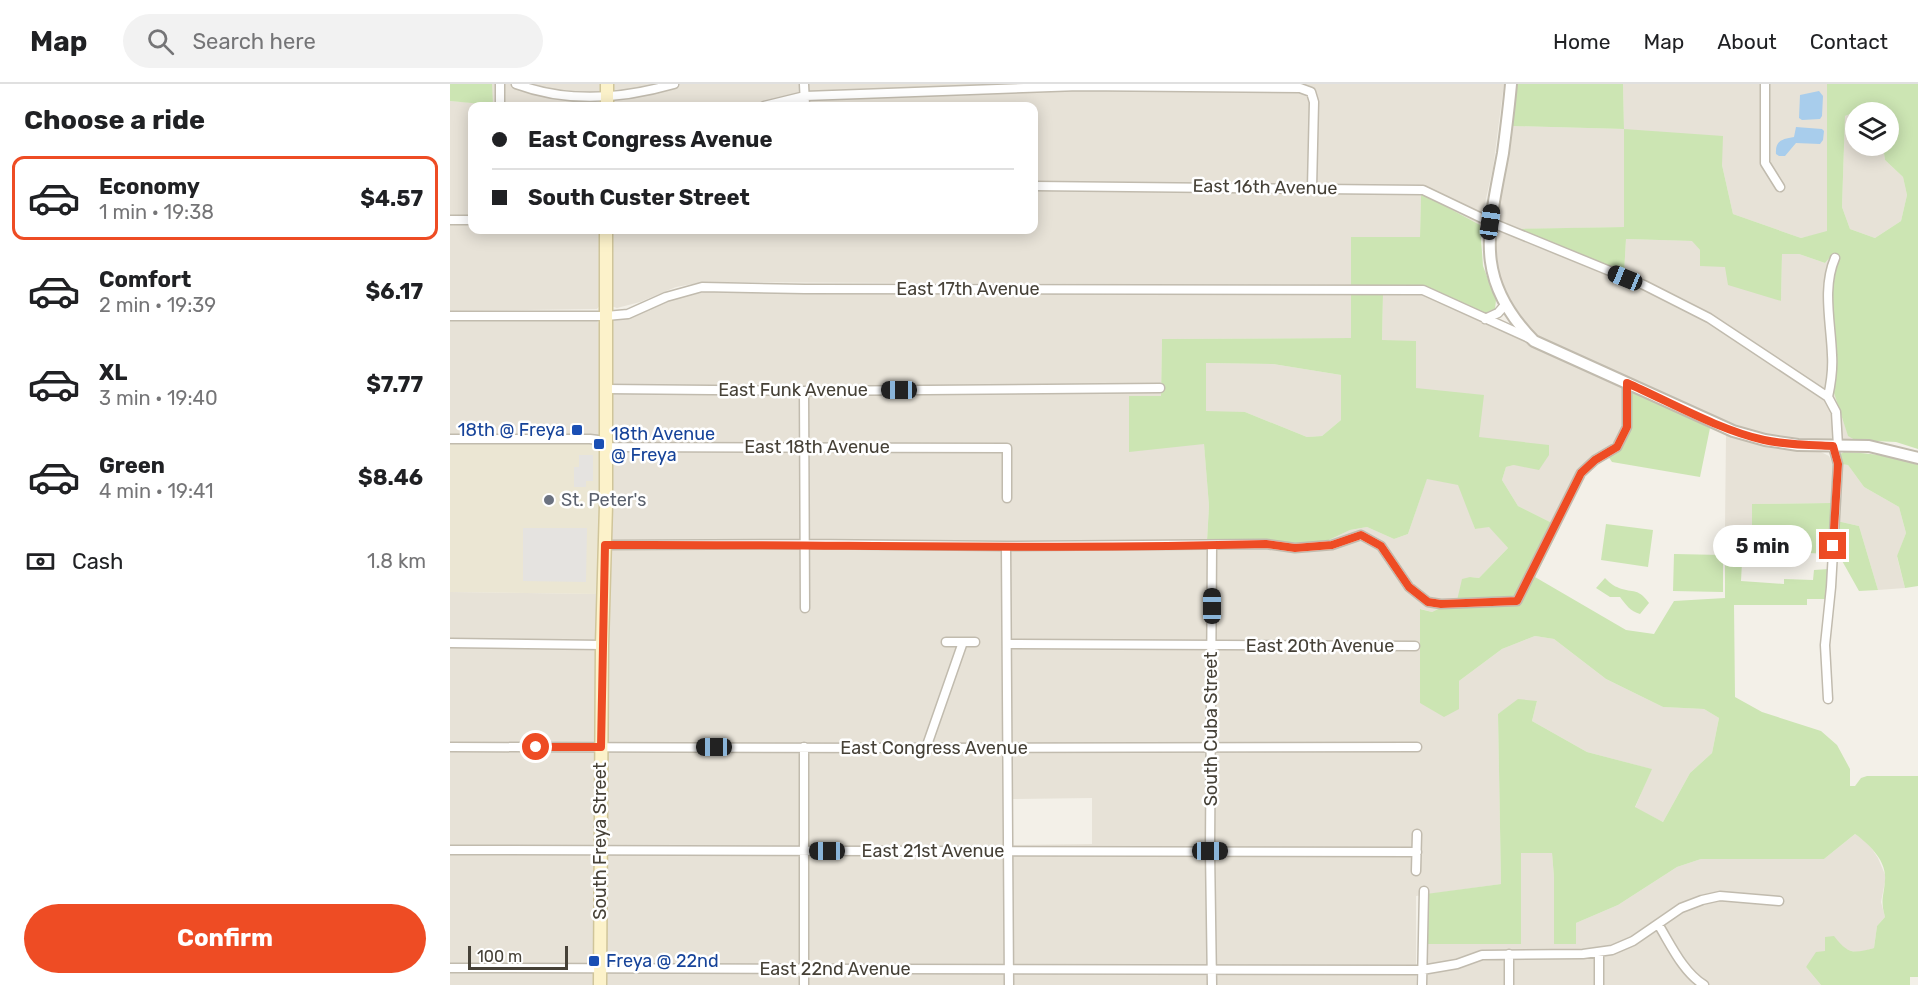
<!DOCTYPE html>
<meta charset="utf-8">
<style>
body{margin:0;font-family:Rubik,sans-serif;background:#f2f2f2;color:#202124;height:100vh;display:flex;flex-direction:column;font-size:22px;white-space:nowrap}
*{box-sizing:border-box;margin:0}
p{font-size:20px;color:#757577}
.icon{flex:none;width:33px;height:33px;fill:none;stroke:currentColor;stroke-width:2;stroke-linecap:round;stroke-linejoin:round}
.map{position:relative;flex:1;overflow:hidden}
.side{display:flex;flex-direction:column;background:#fff;width:450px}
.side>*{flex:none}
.guide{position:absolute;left:18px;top:18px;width:570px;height:132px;border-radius:12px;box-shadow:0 3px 15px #0003;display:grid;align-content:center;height:132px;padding:0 24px;background:#fff}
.buttons{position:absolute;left:1395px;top:18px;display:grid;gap:12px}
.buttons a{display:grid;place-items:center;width:54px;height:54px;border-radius:50%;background:#fff;box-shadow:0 3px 15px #0003;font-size:30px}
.scale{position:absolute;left:18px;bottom:15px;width:100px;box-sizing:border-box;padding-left:6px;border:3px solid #464137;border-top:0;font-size:16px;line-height:21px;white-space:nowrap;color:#464137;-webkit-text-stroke:4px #fff;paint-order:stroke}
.end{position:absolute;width:27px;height:27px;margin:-14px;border:8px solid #ee4c24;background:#fff;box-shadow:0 0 0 3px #fff}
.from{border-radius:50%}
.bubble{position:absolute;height:42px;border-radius:21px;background:#fff;box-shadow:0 3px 15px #0003;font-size:20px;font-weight:700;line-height:42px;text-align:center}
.car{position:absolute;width:18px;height:36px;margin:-18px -9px;border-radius:8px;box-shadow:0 0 4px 2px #0007;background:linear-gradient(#222 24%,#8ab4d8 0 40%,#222 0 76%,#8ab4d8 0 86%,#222 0)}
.guide b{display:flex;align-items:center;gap:21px;height:57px;font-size:22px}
.guide b+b{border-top:2px solid #e0e0e0}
.guide i{width:15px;height:15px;background:#202124}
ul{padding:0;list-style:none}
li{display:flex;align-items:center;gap:18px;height:84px;margin:0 12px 9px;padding:0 12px;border:3px solid transparent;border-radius:12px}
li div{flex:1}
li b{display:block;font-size:22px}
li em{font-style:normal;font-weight:700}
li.active{border-color:#ee4c24}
li>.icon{width:54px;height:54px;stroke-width:1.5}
h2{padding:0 24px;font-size:27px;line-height:72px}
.pay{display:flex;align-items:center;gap:15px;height:66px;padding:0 24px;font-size:22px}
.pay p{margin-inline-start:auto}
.cta{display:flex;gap:12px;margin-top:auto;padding:12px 24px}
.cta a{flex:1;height:69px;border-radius:36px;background:#ee4c24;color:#fff;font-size:24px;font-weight:700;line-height:69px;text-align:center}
header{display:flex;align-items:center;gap:36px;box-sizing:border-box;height:84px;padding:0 30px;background:#fff;border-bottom:2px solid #e0e0e0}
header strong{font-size:28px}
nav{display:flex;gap:33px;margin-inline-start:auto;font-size:21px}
.search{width:420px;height:54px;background:#f2f2f2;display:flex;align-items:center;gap:15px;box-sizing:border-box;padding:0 21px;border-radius:33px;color:#757577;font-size:22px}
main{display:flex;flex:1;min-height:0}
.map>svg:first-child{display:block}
</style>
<header>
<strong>Map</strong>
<div class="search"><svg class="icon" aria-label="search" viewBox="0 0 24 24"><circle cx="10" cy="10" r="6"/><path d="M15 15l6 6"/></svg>Search here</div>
<nav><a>Home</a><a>Map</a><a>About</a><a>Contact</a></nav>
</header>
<main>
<section class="side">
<h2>Choose a ride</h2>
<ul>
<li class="active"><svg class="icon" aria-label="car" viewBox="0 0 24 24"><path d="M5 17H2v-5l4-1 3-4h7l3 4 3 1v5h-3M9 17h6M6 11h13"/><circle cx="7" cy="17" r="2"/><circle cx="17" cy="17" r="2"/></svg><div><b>Economy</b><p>1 min · 19:38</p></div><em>$4.57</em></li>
<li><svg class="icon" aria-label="car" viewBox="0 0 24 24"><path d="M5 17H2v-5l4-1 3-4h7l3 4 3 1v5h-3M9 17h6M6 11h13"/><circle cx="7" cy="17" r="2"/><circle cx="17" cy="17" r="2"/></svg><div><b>Comfort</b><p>2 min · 19:39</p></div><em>$6.17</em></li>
<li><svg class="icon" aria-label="car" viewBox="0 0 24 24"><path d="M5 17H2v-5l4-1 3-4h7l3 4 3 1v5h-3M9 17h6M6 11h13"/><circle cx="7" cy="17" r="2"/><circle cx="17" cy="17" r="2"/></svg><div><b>XL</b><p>3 min · 19:40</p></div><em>$7.77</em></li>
<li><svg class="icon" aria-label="car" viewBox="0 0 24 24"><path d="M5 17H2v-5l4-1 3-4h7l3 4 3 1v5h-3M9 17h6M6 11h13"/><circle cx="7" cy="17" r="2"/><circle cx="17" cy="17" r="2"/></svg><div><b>Green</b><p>4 min · 19:41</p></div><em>$8.46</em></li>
</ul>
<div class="pay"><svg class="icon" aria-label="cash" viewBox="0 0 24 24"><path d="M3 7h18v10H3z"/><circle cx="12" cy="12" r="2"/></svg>Cash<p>1.8 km</p></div>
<div class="cta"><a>Confirm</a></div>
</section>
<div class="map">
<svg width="1468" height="901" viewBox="0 0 1468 901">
<rect width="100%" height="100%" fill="#f3f0e8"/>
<path fill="#e7e2d7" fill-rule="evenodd" d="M42 0H151V22H22V146H151V220L147 225 0 227V17L42 20Z
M161 0H1054L1043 84 1030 141 971 109 970 153H901V201L254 198 226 203 190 218 167 224 161 222 160 146H584V22H160Z
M1173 0H1377V148L1351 154 1283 130 1272 81 1174 45 1175 143 1069 145 1174 190 1176 155 1243 157 1250 166 1275 183 1331 217 1332 170H1349L1375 179 1383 170 1390 175 1384 184 1383 306 1398 351 1405 356 1358 357 1316 352 1283 343 1086 253 1066 230 1051 203 1042 169V153L1062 42 1174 45Z
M1408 27 1417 28H1406V62H1433L1435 76 1453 93 1457 111 1451 137 1425 154 1400 145 1392 123 1395 32Z
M259 207 901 209V254L712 255 711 312H680L754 359 759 422 757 456H879L900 446 917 443 944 455 958 450 977 394 1009 400 1025 445 1039 442 1058 464 1029 494 1020 493 1005 525H988L982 528 971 525 970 619 1009 625V597L1052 565 1085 552 1104 555 1156 595 1213 623 1254 625 1269 634 1262 669 1240 689 1213 738 1185 724 1201 685 1137 668 1082 637 1087 617 1048 630 1051 800 966 812V901H154V755L162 235 219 216ZM642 714V760L561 761V715Z
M972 209 1181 305 1179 349 1169 365 1146 379 1135 390 1110 443 1068 422 1052 396 1056 383 1064 381 966 304 932 256 933 210Z
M145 235 150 240V360H0V236Z
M756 279 823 280 891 291V336L872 352 857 353 795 328H756Z
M1276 351 1322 364 1371 368 1379 372 1383 381 1381 419 1303 420 1302 441 1275 443Z
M1390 380 1398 381 1414 403 1449 423 1456 449 1447 473 1455 504 1428 506 1409 442 1387 437Z
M0 508 148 510 145 901H0Z
M1405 750 1418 759 1428 774 1436 793 1431 818 1435 833 1427 842 1424 864 1408 869 1395 865 1375 868 1356 883 1371 901H976V860H1071V769H1102L1104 793V860L1126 839 1168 821 1227 783 1251 775H1374Z"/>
<path fill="#ebe6d3" d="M0 360H150L148 510 0 508Z"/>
<path fill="#cce5b3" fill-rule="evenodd" d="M0 0H42L43 21 0 17Z
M1065 0H1173L1174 45 1273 52 1272 81 1283 130 1351 154 1377 147V0H1468V365L1446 358 1405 356 1398 352 1383 306 1381 209 1384 184 1390 175 1383 170 1375 179 1349 170H1332L1331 217 1278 201 1275 183 1250 182V166L1242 157 1176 155 1174 190 1066 145 1174 143V45L1062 42ZM1408 27 1438 28V62H1433L1435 76 1453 93 1457 111 1451 137 1425 154 1400 145 1392 123 1395 32Z
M971 109 1030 141 1033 182 1046 216 1045 225 1033 230 971 201H901V153H970Z
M901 209 933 210 932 256 966 257V304L1034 311 1029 353 1099 361V371L1089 386 1064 381 1056 383 1052 396 1068 422 1110 443 1085 493 1176 546 1204 550 1224 517 1275 514V443L1302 441V420L1381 419 1379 470 1301 466 1300 478H1292L1291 497 1334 500V495L1363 496 1364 486 1379 485 1378 515H1357V521H1284L1285 613 1312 628 1371 647 1387 661 1400 685V702H1405L1411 694 1417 692H1468V893H1460V901H1371L1356 883 1366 868 1375 867V853L1384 852C1398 870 1403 870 1424 864L1427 842 1435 833C1430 815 1434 813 1435 796 1437 777 1419 760 1405 750L1374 775H1251L1227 783 1168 821 1126 839V860H1104V793L1102 769H1071V860H976V810L1051 800 1048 630 1068 615 1087 617 1082 637 1137 668 1202 685 1185 723 1213 738 1240 689 1262 669 1269 634 1254 625 1213 623 1156 595 1104 555 1085 552 1052 565 1009 597V625L994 633 970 619V525L982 528 988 525H1005L1012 495 1020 493 1029 494 1058 464 1039 443 1025 445 1008 401 977 395 958 450 944 455 917 443 900 446 879 456 854 460 814 455 757 457 759 422 754 360 679 368V312H711L712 255 901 254ZM756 279 823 280 891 291V336L872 352 857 353 795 328 756 327Z
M1181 305 1260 344 1250 393 1162 378 1158 372C1185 355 1180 333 1181 305Z
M1394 368C1421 369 1443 372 1468 381V502L1455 504 1447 472 1456 449 1449 423 1414 403 1398 381 1390 380V370Z
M1387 437 1409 442 1428 506 1409 507 1386 466Z
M1156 440 1203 446 1198 483 1151 476Z
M1224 470 1273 471V508L1223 507Z
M1155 494C1158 497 1163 502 1167 503 1181 510 1187 502 1199 519L1190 530C1180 527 1176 521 1170 513H1160L1146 504Z"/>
<path fill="#e5e3e0" d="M129 371H143V397H136V403H124V383H129Z
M73 444H137L136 498 73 497Z"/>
<path fill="#a8cdec" d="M1369 7 1373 12 1372 32 1370 35 1352 36 1349 34 1350 11Z
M1346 43 1372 45 1374 47 1373 56 1370 60 1346 59 1335 72H1329L1326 70C1325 56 1333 55 1344 53Z"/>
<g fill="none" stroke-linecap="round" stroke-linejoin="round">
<defs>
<path id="minor" d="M66 0C117 19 172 15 224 0
M354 0 355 22
M1315 0V79L1330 103
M50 22V0
M314 22 355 12 629 2 850 4 861 8 864 18 862 104
M584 102 973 106 1040 138 1194 201 1259 234 1378 313 1386 328 1388 362
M0 136H22
M0 232H156L178 230 216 213 252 203 355 205 973 206 1081 255
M1035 235 1048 229 1055 221
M156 305 354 307 710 304
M354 307 355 524
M1378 313C1381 299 1383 285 1382 271 1381 239 1372 204 1385 174
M0 355H140L148 356 155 363 557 364V414
M155 461 355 460 556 462 816 460 845 464 882 461 911 451 931 462 959 503 978 518 991 520 1067 517 1131 389 1145 376 1167 363 1177 343V299
M556 462 559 901
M496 558H525
M0 559 152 561
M558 560 965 562
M1378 615 1375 561 1381 503 1388 380 1383 362
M0 663 476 664 967 663
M476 664 513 558
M0 766 967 768
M966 787 967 750
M1208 840C1221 861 1233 888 1254 901
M1149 868V901
M0 884 972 886 1007 880 1032 871 1133 870 1162 866 1183 857 1231 824 1252 816 1270 812 1329 817
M354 901V663
M762 901 760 767 762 462
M972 901 974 807
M1059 901V870"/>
<path id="tertiary" d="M1061 0C1059 23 1056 46 1053 69 1039 146 1022 194 1084 257L1283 347 1315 356 1348 361 1419 362 1468 374"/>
<path id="secondary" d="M157 22V0
M150 901 152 561 156 421V146"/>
</defs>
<use href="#minor" stroke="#c1bbae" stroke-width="11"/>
<use href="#tertiary" stroke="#c1bbae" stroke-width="14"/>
<use href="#secondary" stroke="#d0c59a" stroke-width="15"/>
<use href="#minor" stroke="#fff" stroke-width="8"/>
<use href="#tertiary" stroke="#fff" stroke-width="10"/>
<use href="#secondary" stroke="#fcf2ca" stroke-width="12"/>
</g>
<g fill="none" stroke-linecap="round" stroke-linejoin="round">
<path stroke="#ee4c24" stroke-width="8" d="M86 663H151L155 461C375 460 596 466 816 460L845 464 882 461 911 451 931 462 959 503 978 518 991 520 1067 517 1131 389 1145 376 1167 363 1177 343V299C1220 318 1269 346 1314 356 1337 361 1360 361 1383 362L1388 380 1383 462"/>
</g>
<g fill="#1a4fb4" stroke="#fff" stroke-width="2">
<rect x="121" y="340" width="12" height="12" rx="3"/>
<rect x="143" y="354" width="12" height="12" rx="3"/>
<rect x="138" y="871" width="12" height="12" rx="3"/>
</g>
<circle fill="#6b7280" stroke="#fff" stroke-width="2" cx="99" cy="416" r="6"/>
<g text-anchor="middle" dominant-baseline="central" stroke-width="5" stroke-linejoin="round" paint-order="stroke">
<g font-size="18" fill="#464137" stroke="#fff">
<text transform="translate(815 103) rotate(1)">East 16th Avenue</text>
<text x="518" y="205">East 17th Avenue</text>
<text x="343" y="306">East Funk Avenue</text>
<text x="367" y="363">East 18th Avenue</text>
<text x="870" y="562">East 20th Avenue</text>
<text transform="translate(761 645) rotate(-90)">South Cuba Street</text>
<text x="484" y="664">East Congress Avenue</text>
<text transform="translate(150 757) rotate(-90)">South Freya Street</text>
<text x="483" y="767">East 21st Avenue</text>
<text x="385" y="885">East 22nd Avenue</text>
</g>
<g font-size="18" fill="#164399" stroke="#fff" text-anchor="start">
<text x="115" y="346" text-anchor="end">18th @ Freya</text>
<text x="161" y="350">18th Avenue<tspan x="161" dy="21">@ Freya</tspan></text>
<text x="156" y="877">Freya @ 22nd</text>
</g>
<g font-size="18" fill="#5b616d" stroke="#fff" text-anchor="start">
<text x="111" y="416">St. Peter's</text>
</g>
</g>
</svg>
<div class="buttons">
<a><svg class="icon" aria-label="layers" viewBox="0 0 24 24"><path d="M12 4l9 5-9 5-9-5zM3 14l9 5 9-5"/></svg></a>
</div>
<div class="scale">100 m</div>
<i class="end from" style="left:86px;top:663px"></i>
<i class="end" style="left:1383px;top:462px"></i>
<div class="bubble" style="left:1263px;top:441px;width:99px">5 min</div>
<i class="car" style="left:1040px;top:138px;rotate:8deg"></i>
<i class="car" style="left:1175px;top:194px;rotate:292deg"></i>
<i class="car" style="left:449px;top:306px;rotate:270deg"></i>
<i class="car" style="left:762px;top:522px;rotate:0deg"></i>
<i class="car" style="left:264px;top:663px;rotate:270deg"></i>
<i class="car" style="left:377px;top:767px;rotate:270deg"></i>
<i class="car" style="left:760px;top:767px;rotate:90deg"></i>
<div class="guide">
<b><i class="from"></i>East Congress Avenue</b>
<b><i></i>South Custer Street</b>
</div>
</div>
</main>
